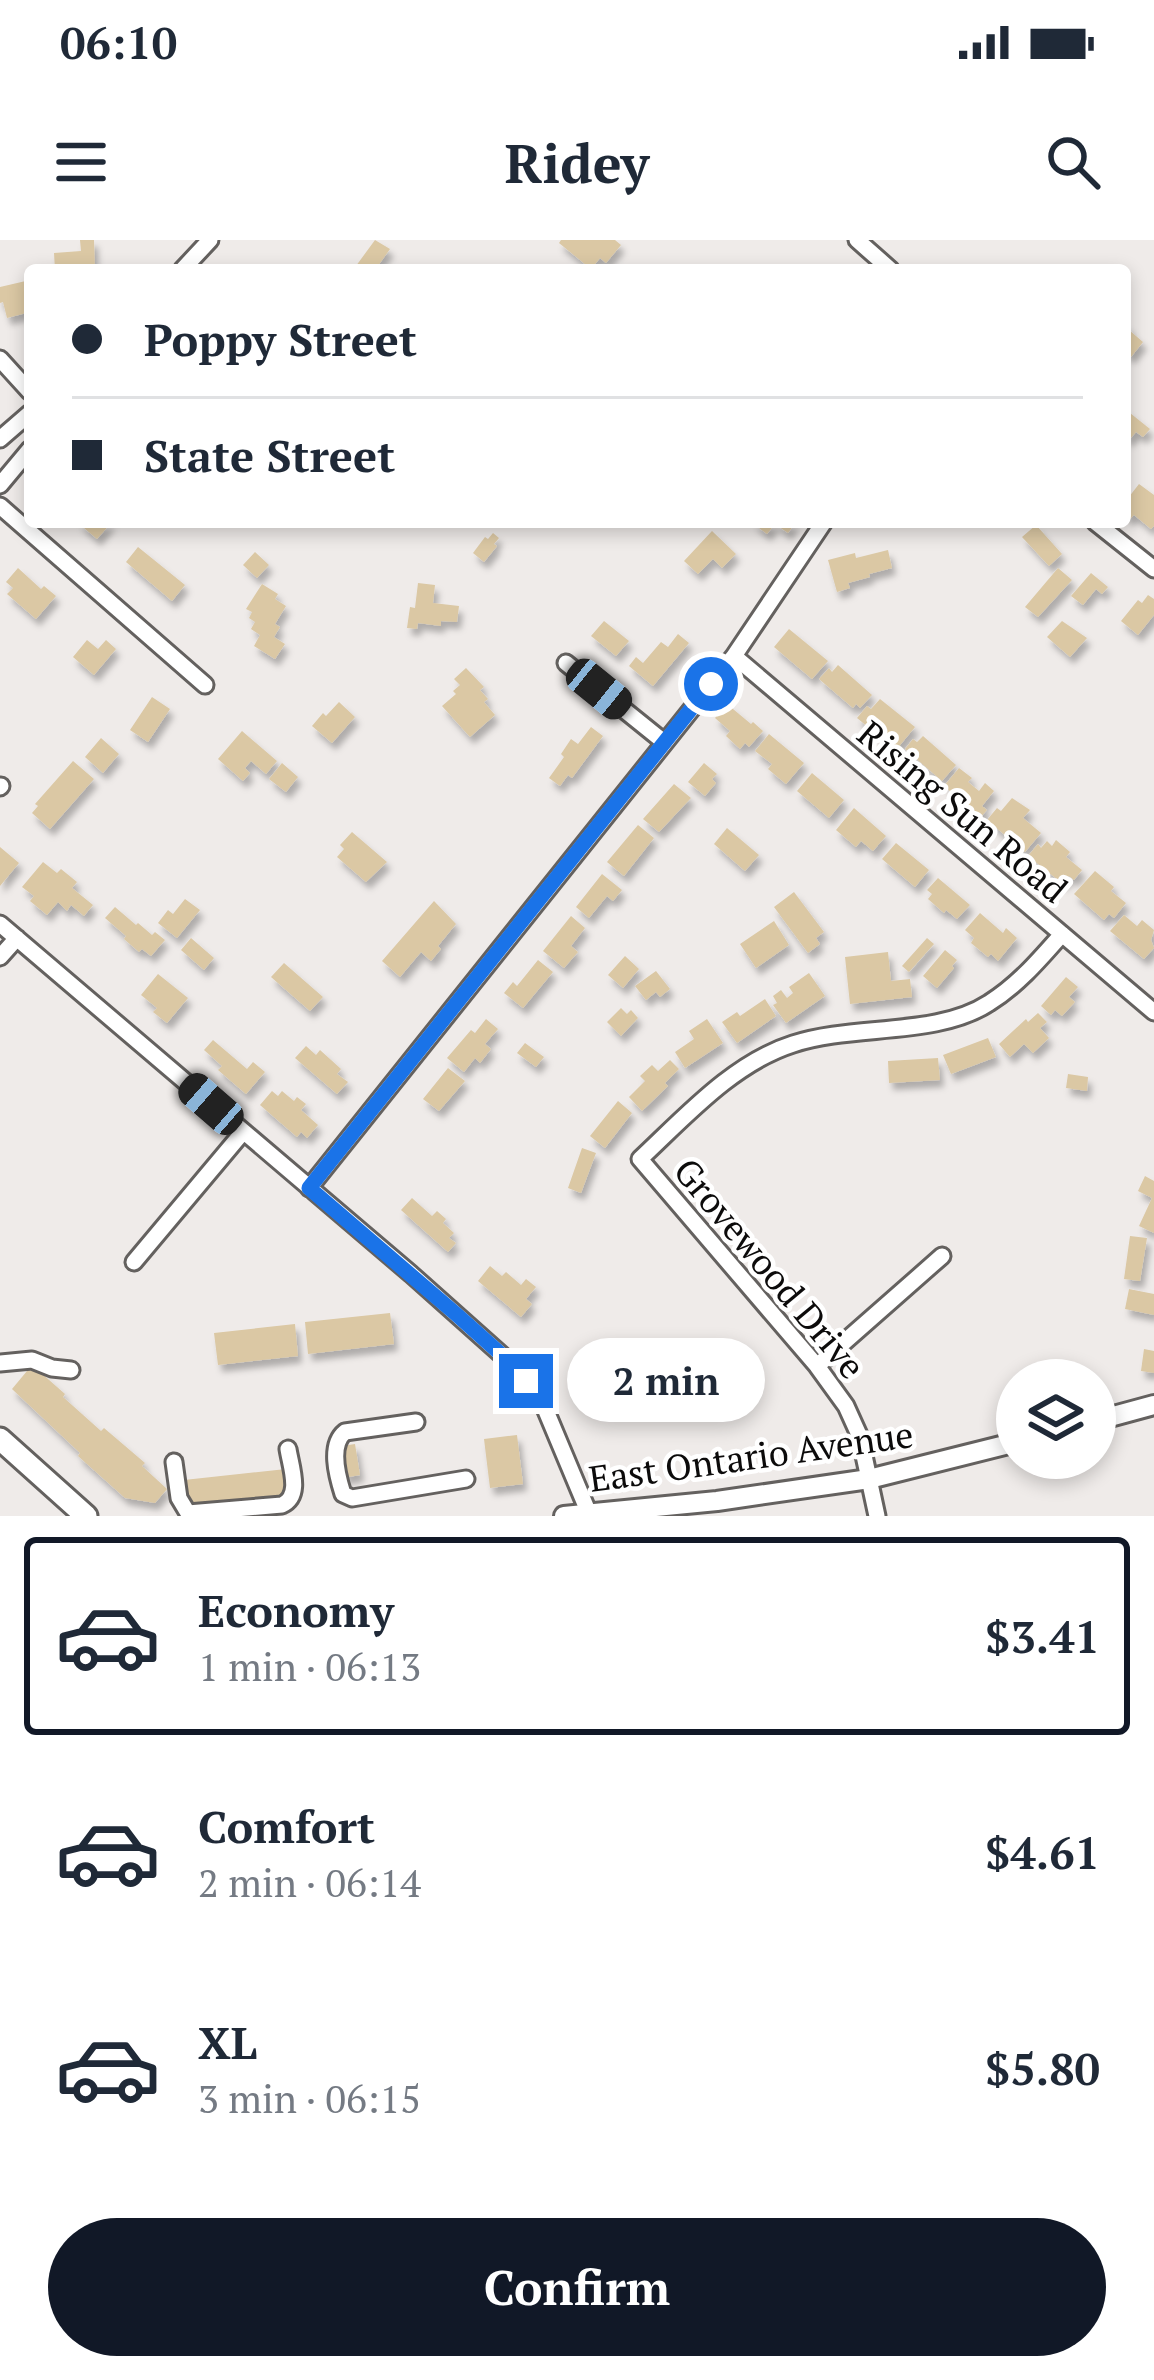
<!DOCTYPE html>
<meta charset="utf-8">
<style>
body{margin:0;font-family:"PT Serif",serif;background:#f6f6f7;color:#1f2937;height:100vh;display:flex;flex-direction:column;font-size:45px;white-space:nowrap}
*{box-sizing:border-box;margin:0}
p{font-size:39px;color:#747a83}
.icon{flex:none;width:66px;height:66px;fill:none;stroke:currentColor;stroke-width:2;stroke-linecap:round;stroke-linejoin:round}
.map{position:relative;height:1276px;overflow:hidden}
.side{display:flex;flex-direction:column;background:#fff;flex:1}
.side>*{flex:none}
.hud{position:absolute;left:24px;top:24px;width:1107px;height:264px;border-radius:12px;box-shadow:0 6px 18px #0003;display:grid;align-content:center;height:264px;padding:0 48px;background:#fff}
.tools{position:absolute;left:996px;top:1119px;display:grid;gap:24px}
.tools a{display:grid;place-items:center;width:120px;height:120px;border-radius:50%;background:#fff;box-shadow:0 6px 18px #0003;font-size:60px}
.end{position:absolute;width:54px;height:54px;margin:-27px;border:15px solid #1a73e8;background:#fff;box-shadow:0 0 0 6px #fff}
.from{border-radius:50%}
.bubble{position:absolute;height:84px;border-radius:42px;background:#fff;box-shadow:0 6px 18px #0003;font-size:39px;font-weight:700;line-height:84px;text-align:center}
.car{position:absolute;width:36px;height:72px;margin:-36px -18px;border-radius:15px;box-shadow:0 0 9px 3px #0007;background:linear-gradient(#222 24%,#8ab4d8 0 40%,#222 0 76%,#8ab4d8 0 86%,#222 0)}
.hud b{display:flex;align-items:center;gap:42px;height:114px;font-size:45px}
.hud b+b{border-top:3px solid #e0e1e3}
.hud i{width:30px;height:30px;background:#1f2937}
ul{padding:21px 0 0;list-style:none}
li{display:flex;align-items:center;gap:36px;height:198px;margin:0 24px 18px;padding:0 24px;border:6px solid transparent;border-radius:12px}
li div{flex:1}
li b{display:block;font-size:45px}
li em{font-style:normal;font-weight:700}
li.current{border-color:#111827}
li>.icon{width:108px;height:108px;stroke-width:1.5}
.cta{display:flex;gap:24px;margin-top:auto;padding:24px 48px}
.cta a{flex:1;height:138px;border-radius:72px;background:#111827;color:#fff;font-size:48px;font-weight:700;line-height:138px;text-align:center}
.status{display:flex;justify-content:space-between;align-items:center;height:84px;padding:0 60px;background:#fff;direction:ltr}
.status svg{height:33px;fill:currentColor}
header{display:flex;justify-content:space-between;align-items:center;height:156px;padding:0 48px;background:#fff;font-size:54px;font-weight:700}
.map>svg:first-child{display:block}
</style>
<div class="status"><b>06:10</b><svg viewBox="0 0 49 12"><path d="M0 12V9h3v3zM5 12V6h3v6zM10 12V3h3v9zM15 12V0h3v12zM26 1h20v11H26zM47 4h2v5h-2z"/></svg></div>
<header><svg class="icon" aria-label="menu" viewBox="0 0 24 24"><path d="M4 6h16M4 12h16M4 18h16"/></svg>Ridey<svg class="icon" aria-label="search" viewBox="0 0 24 24"><circle cx="10" cy="10" r="6"/><path d="M15 15l6 6"/></svg></header>
<div class="map">
<svg width="1154" height="1276" viewBox="0 0 1154 1276">
<defs>
<filter id="shadow"><feDropShadow dx="4" dy="7" stdDeviation="3" flood-color="#0004"/></filter>
</defs>
<rect width="100%" height="100%" fill="#efebe9"/>
<path fill="#dbc8a4" filter="url(#shadow)" d="M80 0H94L95 30H55L54 13 81 11Z
M375 0 390 9 375 30H353Z
M561 0H615L621 5 606 23 600 18 591 29 559 3Z
M30 40V72L7 78 3 62 0 63V47Z
M1125 83 1131 88 1129 90 1143 102 1131 117 1125 112Z
M1125 169 1150 189 1143 197 1136 192 1129 200 1125 197Z
M1139 244 1154 255V286L1151 289 1134 275 1130 279 1125 275V262Z
M77 282H112L97 299Z
M751 282H796L788 293 775 284 767 294Z
M1036 285 1062 314 1049 326 1022 297Z
M712 291 736 314 722 328 713 319 698 334 684 321Z
M493 293 499 298 494 304 497 306 484 322 473 313 485 297 488 299Z
M138 307 185 345 172 361 126 322Z
M888 310 892 328 869 334 870 337 848 343 850 348 837 352 828 320 855 313 856 318Z
M255 312 269 325 257 338 243 325Z
M18 328 41 349 44 346 56 356 36 379 7 354 13 348 6 342Z
M1058 328 1072 340 1038 377 1025 367Z
M1091 333 1108 347 1102 354 1096 349 1083 365 1071 356Z
M418 343 435 345 433 363 459 366 457 382 441 381V386L418 383 417 389 407 388 410 367 415 368Z
M262 344 278 354 275 359 286 366 275 384 280 387 274 397 285 404 275 419 254 406 260 395 251 389 255 382 249 378 252 372 246 369Z
M1148 355 1154 359V375L1138 395 1121 381 1138 360 1142 363Z
M604 381 629 401 616 416 591 396Z
M1062 381 1087 398 1070 417 1047 397Z
M789 389 828 421 812 439 774 407Z
M678 394 689 403 653 446 629 426 636 417 643 423 661 402 668 407Z
M87 400 98 409 106 400 116 409 94 435 73 417Z
M838 425 872 455 860 468 856 464 853 468 819 439 829 428 832 432Z
M466 428 484 447 480 450 488 459 484 462 495 475 470 497 442 466 456 454 453 451 460 445 454 439Z
M152 457 170 469 148 502 130 490Z
M880 459 915 487 896 510 857 478 867 466 871 469Z
M339 462 355 477 332 503 312 486 323 473 326 476Z
M727 464 751 484 753 482 763 491 749 507 745 503 740 509 726 496 730 491 715 478Z
M591 487 603 496 572 538 568 535 560 546 549 538 564 517 561 514 571 499 578 504Z
M242 491 277 521 266 534 251 521 245 528 250 533 243 541 218 519Z
M769 494 804 523 786 544 768 529 772 524 755 511Z
M923 496 956 525 942 541 905 509 913 499 917 502Z
M101 498 119 514 103 533 85 517Z
M73 521 94 539 50 589 32 573 38 566 35 564Z
M282 523 298 537 286 552 269 539Z
M704 523 717 534 712 539 716 543 705 556 688 542Z
M959 528 972 538 968 542 979 551 985 543 994 551 982 566 987 570 978 580 953 559 956 556 944 546Z
M812 533 844 560 829 578 797 551Z
M674 544 691 558 659 592 643 579Z
M1012 558 1030 570 1023 578 1041 593 1025 612 987 580 997 568 1001 571Z
M854 568 886 596 873 611 861 601 856 607 836 590Z
M638 585 654 598 624 636 607 622Z
M727 588 759 615 745 631 714 604Z
M352 592 387 622 366 642 337 617 344 609 340 605Z
M1056 600 1070 612 1066 617 1082 630 1074 640 1069 636 1063 644 1028 616 1038 604 1041 608 1047 601 1052 606Z
M896 603 929 630 915 647 882 619Z
M0 607 19 623 0 646Z
M43 622 57 633 61 629 77 642 72 648 93 665 84 676 71 665 67 671 58 662 47 675 30 661 34 656 22 647Z
M1095 631 1114 647 1111 651 1126 663 1114 678 1109 674 1104 680 1074 654Z
M602 634 622 650 613 661 607 656 589 678 576 667Z
M938 638 970 665 957 679 946 670 944 673 928 659 932 654 927 650Z
M794 652 824 692 816 698 820 704 808 713 774 667Z
M185 659 200 670 177 698 158 683 168 670 173 674Z
M434 661 456 684 438 706 441 709 431 721 421 712 400 737 382 721Z
M115 667 136 685 138 683 152 695 155 692 165 700 151 716 142 709 139 712 124 699 126 696 105 678Z
M980 673 1003 693 1006 688 1017 698 998 721 991 714 988 717 971 703 974 698 965 690Z
M1124 675 1137 686 1142 680 1154 690 1151 700 1154 708 1144 719 1110 691Z
M571 676 585 688 571 706 578 712 564 728 543 711Z
M774 681 789 705 756 728 740 704Z
M191 698 214 718 204 730 181 710Z
M927 698 934 704 909 732 902 726Z
M945 710 957 720 952 726 954 728 937 748 923 736Z
M888 712 891 741 910 739 912 757 850 764 845 717Z
M625 716 639 729 623 748 608 735Z
M538 720 553 732 523 768 504 753 513 742 517 746Z
M284 723 323 757 310 771 271 737Z
M656 731 670 749 660 757 656 752 646 760 635 746Z
M809 733 825 756 786 783 773 765 777 763 773 756 781 750 787 758 793 753 789 747Z
M158 734 188 758 167 783 153 772 157 768 141 755Z
M1066 737 1078 747 1069 757 1075 762 1062 776 1055 770 1051 775 1041 766Z
M765 759 776 776 737 803 722 782 737 772 740 776Z
M621 768 627 774 631 770 638 778 621 796 607 782Z
M1038 773 1047 782 1040 788 1049 798 1033 813 1024 804 1010 817 999 804 1026 779 1028 782Z
M486 779 498 789 485 804 491 809 480 823 475 818 464 832 447 818 471 790 475 793Z
M707 779 723 803 685 828 675 812 694 799 689 791Z
M988 798 996 817 951 834 943 815Z
M213 800 247 829 253 822 265 832 246 854 218 830 222 826 204 810Z
M525 803 544 817 536 827 517 813Z
M306 806 316 815 320 810 341 829 337 834 348 842 337 854 295 818Z
M938 818 940 840 889 843 888 821Z
M670 820 679 829 665 843 668 846 642 871 629 857 645 841 640 836 652 825 658 831Z
M448 828 465 841 439 871 423 859Z
M1068 834 1088 837 1087 851 1066 848Z
M272 851 278 856 282 851 294 861 297 857 306 864 301 870 318 885 307 898 301 892 297 897 260 865Z
M618 861 632 873 605 908 590 896Z
M582 908 596 913 581 953 568 948Z
M1145 936 1154 941V993L1139 986 1152 958 1138 951Z
M412 958 432 976 437 971 446 979 443 983 454 993 449 998 456 1003 448 1012 401 970Z
M1130 996 1147 998 1140 1041 1124 1039Z
M490 1026 502 1036 506 1032 521 1045 526 1039 536 1047 526 1059 532 1064 521 1077 478 1041Z
M1129 1049 1154 1054V1075L1125 1069Z
M390 1073 394 1104 308 1114 305 1082Z
M295 1084 298 1116 218 1125 214 1093Z
M1144 1109 1154 1111V1133L1141 1131Z
M32 1125 65 1154 63 1157 101 1191 104 1188 145 1223 142 1226 167 1249 155 1263 125 1258 78 1216 80 1213 12 1149Z
M517 1195 523 1244 490 1248 484 1199Z
M355 1204 360 1235 343 1238 342 1206Z
M286 1229 289 1255 187 1266 184 1240Z"/>
<g fill="none" stroke-linecap="round" stroke-linejoin="round">
<defs>
<path id="minor" d="M857 0 891 30
M182 30 210 0
M0 119 30 152
M0 199 30 173
M0 245 30 209
M0 266 205 445
M1095 282 1154 329
M734 416 1154 772
M566 423 664 502
M0 547 1 546
M0 684 411 1034 513 1125 544 1166 590 1276
M0 717 17 698
M309 948 734 416 824 282
M134 1022 243 892
M0 1123 32 1120 52 1128 71 1130
M817 1126 942 1016
M416 1182 345 1192C329 1205 337 1235 343 1254L352 1258 466 1239
M174 1222 179 1258 188 1273 282 1265C302 1256 291 1228 288 1209
M877 1276 860 1197 846 1166 817 1126 640 919C685 877 733 823 793 804 853 784 937 797 989 763 1018 745 1040 719 1062 694"/>
<path id="major" d="M1095 1181 1154 1165
M564 1276 717 1261 869 1239 1017 1202"/>
<path id="highway" d="M0 1199 86 1276"/>
</defs>
<use href="#minor" stroke="#64615f" stroke-width="21"/>
<use href="#major" stroke="#64615f" stroke-width="24"/>
<use href="#highway" stroke="#64615f" stroke-width="27"/>
<use href="#minor" stroke="#fff" stroke-width="15"/>
<use href="#major" stroke="#fff" stroke-width="18"/>
<use href="#highway" stroke="#fff" stroke-width="21"/>
</g>
<g fill="none" stroke-linecap="round" stroke-linejoin="round">
<path stroke="#1a73e8" stroke-width="15" d="M526 1141 513 1125 456 1074 309 948 711 444"/>
</g>
<g text-anchor="middle" dominant-baseline="central" stroke-width="9" stroke-linejoin="round" paint-order="stroke">
<g font-size="36" fill="#0c0b0b" stroke="#fff">
<text transform="translate(963 571) rotate(40)">Rising Sun Road</text>
<text transform="translate(770 1028) rotate(50)">Grovewood Drive</text>
<text transform="translate(751 1216) rotate(-8)">East Ontario Avenue</text>
</g>
</g>
</svg>
<div class="tools">
<a><svg class="icon" aria-label="layers" viewBox="0 0 24 24"><path d="M12 4l9 5-9 5-9-5zM3 14l9 5 9-5"/></svg></a>
</div>
<i class="end from" style="left:711px;top:444px"></i>
<i class="end" style="left:526px;top:1141px"></i>
<div class="bubble" style="left:567px;top:1098px;width:198px">2 min</div>
<i class="car" style="left:599px;top:449px;rotate:129deg"></i>
<i class="car" style="left:211px;top:864px;rotate:311deg"></i>
<div class="hud">
<b><i class="from"></i>Poppy Street</b>
<b><i></i>State Street</b>
</div>
</div>
<section class="side">
<ul>
<li class="current"><svg class="icon" aria-label="car" viewBox="0 0 24 24"><path d="M5 17H2v-5l4-1 3-4h7l3 4 3 1v5h-3M9 17h6M6 11h13"/><circle cx="7" cy="17" r="2"/><circle cx="17" cy="17" r="2"/></svg><div><b>Economy</b><p>1 min · 06:13</p></div><em>$3.41</em></li>
<li><svg class="icon" aria-label="car" viewBox="0 0 24 24"><path d="M5 17H2v-5l4-1 3-4h7l3 4 3 1v5h-3M9 17h6M6 11h13"/><circle cx="7" cy="17" r="2"/><circle cx="17" cy="17" r="2"/></svg><div><b>Comfort</b><p>2 min · 06:14</p></div><em>$4.61</em></li>
<li><svg class="icon" aria-label="car" viewBox="0 0 24 24"><path d="M5 17H2v-5l4-1 3-4h7l3 4 3 1v5h-3M9 17h6M6 11h13"/><circle cx="7" cy="17" r="2"/><circle cx="17" cy="17" r="2"/></svg><div><b>XL</b><p>3 min · 06:15</p></div><em>$5.80</em></li>
</ul>
<div class="cta"><a>Confirm</a></div>
</section>
